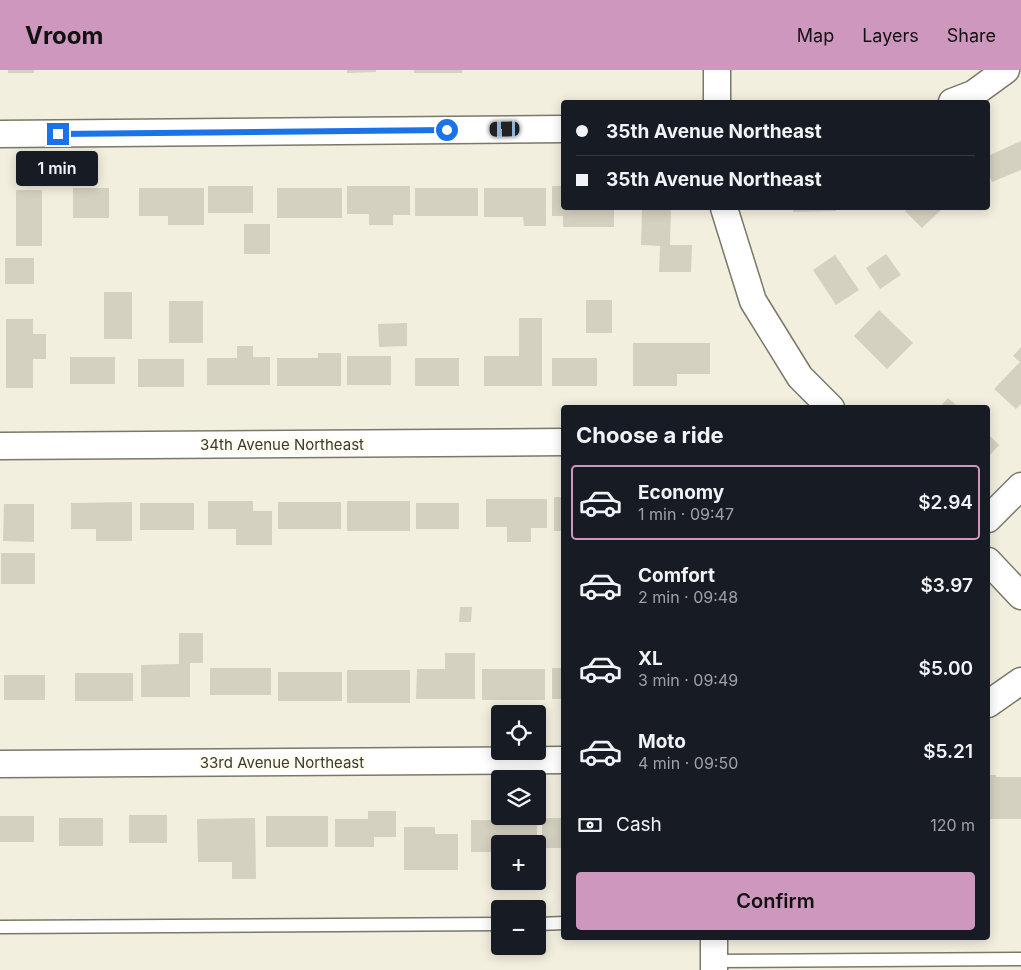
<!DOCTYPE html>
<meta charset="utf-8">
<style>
body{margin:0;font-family:Inter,sans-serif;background:#242831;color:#f1f3f6;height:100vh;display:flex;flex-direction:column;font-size:19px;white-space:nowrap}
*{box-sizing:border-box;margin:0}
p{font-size:16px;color:#9ea1a6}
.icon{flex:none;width:28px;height:28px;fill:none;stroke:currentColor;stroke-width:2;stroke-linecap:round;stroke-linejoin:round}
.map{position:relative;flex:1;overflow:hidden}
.details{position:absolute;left:561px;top:335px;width:429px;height:535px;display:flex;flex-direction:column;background:#171b24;border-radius:5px;box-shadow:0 2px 12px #0003}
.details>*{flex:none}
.guide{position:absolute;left:561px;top:30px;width:429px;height:110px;border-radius:5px;box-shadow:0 2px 12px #0003;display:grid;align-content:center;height:110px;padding:0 15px;background:#171b24}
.fabs{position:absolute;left:491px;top:635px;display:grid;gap:10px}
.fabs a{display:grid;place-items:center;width:55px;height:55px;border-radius:5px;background:#171b24;box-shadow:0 2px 12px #0003;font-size:25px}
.end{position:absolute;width:22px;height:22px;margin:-11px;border:6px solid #1a73e8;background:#fff;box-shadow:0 0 0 2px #fff}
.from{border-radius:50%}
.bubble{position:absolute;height:35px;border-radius:5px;background:#171b24;box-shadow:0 2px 12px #0003;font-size:16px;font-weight:600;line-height:35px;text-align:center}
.car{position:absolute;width:15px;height:30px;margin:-15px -8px;border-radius:6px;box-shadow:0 0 4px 1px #0007;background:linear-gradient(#222 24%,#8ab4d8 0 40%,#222 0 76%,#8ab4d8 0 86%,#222 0)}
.guide b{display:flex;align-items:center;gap:18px;height:48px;font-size:19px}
.guide b+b{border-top:1px solid #363941}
.guide i{width:12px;height:12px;background:#f1f3f6}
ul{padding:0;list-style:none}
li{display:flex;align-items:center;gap:15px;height:75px;margin:0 10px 8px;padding:0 5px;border:2px solid transparent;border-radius:5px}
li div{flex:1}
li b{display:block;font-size:19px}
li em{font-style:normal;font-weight:600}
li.current{border-color:#cd97be}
li>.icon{width:45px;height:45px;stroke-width:1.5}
h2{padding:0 15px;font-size:22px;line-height:60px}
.pay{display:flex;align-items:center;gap:12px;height:55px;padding:0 15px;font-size:19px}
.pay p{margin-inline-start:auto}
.primary-button{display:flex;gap:10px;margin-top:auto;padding:10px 15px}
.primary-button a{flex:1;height:58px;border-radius:5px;background:#cd97be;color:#111;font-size:20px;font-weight:600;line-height:58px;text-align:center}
header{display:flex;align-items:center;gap:30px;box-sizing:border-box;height:70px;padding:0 25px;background:#cd97be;color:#111}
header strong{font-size:24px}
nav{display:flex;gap:28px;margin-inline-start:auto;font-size:18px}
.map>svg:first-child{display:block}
</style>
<header>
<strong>Vroom</strong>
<nav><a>Map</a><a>Layers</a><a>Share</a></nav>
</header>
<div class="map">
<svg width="1021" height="900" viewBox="0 0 1021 900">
<rect width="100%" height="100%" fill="#f2efdf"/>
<path fill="#d4d1c1" d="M8 0H34V3H8Z
M347 0H376V2L347 3Z
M414 0H462V3H414Z
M1021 71V100L992 112 988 102V86Z
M208 116H253V143H208Z
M347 116H410V145H393V155H369V144H347Z
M552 116H564V138H614V157H563V146H552Z
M73 118H109V148H73Z
M139 118H204V155H168V146H139Z
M277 118H342V148H277Z
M415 118H478V146H415Z
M484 118H546V156H524L523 147H484Z
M16 120H42V176H16Z
M642 138H671L670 175H692L691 202H659L660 176 641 175Z
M793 138H836V141L793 142Z
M909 138H943L922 158 905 141Z
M244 154H270V184H244Z
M886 184 901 205 880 219 866 198Z
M835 185 859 220 836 235 813 200Z
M5 188H34V214H5Z
M104 222H132V269H104Z
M586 230H612V263H586Z
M169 231H203V273H169Z
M879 240 913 273 887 299 854 266Z
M519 248H542V316H484V286H519Z
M6 249H33V264H46V289H33V318H6Z
M407 253V276L379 277 378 254Z
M633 273H710V304H677V316H633Z
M237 276H253V287H270V315H207V288H237Z
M1021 277V334L1016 339 994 319 1020 292 1013 286Z
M318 283H341V316H277V288H318Z
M347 286H391V315H347Z
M70 287H115V314H70Z
M415 288H459V316H415Z
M552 288H597V316H552Z
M138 289H184V317H138Z
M948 328 959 338H939Z
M988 364 999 375 988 387Z
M554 427H564V461H554Z
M486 429H547V458H531V472H507V457H486Z
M208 431H253V441H272V475H236V459H208Z
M347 431H410V461H347Z
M132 432V471H96V459H71V433Z
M278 432H341V459H278Z
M140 433H194V460H140Z
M416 433H459V459H416Z
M4 434H34V472L3 471Z
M1 483H35V514H1Z
M460 537H472L471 552H459Z
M179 563H203V593H190V627H141V595L179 594Z
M445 583H475V629H416L417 599H445Z
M210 598H271V625H210Z
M552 598H564V629H552Z
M482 599H545V630H482Z
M347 600H410V633H347Z
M278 602H342V631H278Z
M75 603H133V631H75Z
M4 605H45V630H4Z
M988 705H996V707H1021V749H988Z
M368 741H396V767H374V777H335V749H368Z
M129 745H167V773H129Z
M0 746H34V772H0Z
M266 746H328V777H266Z
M59 748H103V776H59Z
M255 748 256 809H232V792H198L197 749Z
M542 748H564V778H542Z
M471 750 537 751V774H500V782H471Z
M404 757H435V764H458V800H404Z"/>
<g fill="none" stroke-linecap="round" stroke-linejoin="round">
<defs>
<path id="service" d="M538 854 564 853
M0 857 500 854
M714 891 1021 889"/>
<path id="minor" d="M717 0V32
M952 32 973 24 1006 0
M0 64 564 59
M724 138 753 231 800 307 831 338
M0 376 564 372
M988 449 1021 416
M988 491 1021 526
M988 634 1021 611
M0 694 564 690
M714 868V900"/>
</defs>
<use href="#service" stroke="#7a7869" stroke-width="15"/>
<use href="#minor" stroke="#7a7869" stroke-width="29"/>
<use href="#service" stroke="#fff" stroke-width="12"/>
<use href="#minor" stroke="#fff" stroke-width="26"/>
</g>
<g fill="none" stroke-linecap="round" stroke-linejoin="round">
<path stroke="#1a73e8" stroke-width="6" d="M58 64 447 60"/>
</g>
<g text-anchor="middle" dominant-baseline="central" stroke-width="5" stroke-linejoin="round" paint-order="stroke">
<g font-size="15" fill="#3a3932" stroke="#fffdef">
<text x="282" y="374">34th Avenue Northeast</text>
<text x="282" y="692">33rd Avenue Northeast</text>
</g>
</g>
</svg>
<div class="fabs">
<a><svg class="icon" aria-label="locate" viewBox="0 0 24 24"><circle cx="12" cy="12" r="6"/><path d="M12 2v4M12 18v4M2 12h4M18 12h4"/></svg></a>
<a><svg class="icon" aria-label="layers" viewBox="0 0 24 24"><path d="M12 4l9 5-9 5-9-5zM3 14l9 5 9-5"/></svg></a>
<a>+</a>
<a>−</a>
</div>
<i class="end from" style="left:447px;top:60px"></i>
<i class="end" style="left:58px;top:64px"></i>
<div class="bubble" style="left:16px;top:81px;width:82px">1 min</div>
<i class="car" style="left:505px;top:59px;rotate:269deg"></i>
<div class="guide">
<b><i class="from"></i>35th Avenue Northeast</b>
<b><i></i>35th Avenue Northeast</b>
</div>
<section class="details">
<h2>Choose a ride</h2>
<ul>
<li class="current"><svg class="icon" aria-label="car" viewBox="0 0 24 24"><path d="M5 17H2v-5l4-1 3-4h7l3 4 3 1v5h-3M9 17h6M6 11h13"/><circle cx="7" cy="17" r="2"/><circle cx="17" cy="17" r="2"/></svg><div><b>Economy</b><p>1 min · 09:47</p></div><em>$2.94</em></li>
<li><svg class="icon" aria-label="car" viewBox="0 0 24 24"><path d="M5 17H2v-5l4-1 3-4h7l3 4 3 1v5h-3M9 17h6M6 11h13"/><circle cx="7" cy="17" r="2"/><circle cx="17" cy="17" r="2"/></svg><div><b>Comfort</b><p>2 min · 09:48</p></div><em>$3.97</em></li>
<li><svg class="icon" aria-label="car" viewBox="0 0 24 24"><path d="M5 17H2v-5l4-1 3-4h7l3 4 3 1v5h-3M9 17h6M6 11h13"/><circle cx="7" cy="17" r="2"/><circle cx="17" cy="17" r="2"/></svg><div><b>XL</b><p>3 min · 09:49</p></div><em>$5.00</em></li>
<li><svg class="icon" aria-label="car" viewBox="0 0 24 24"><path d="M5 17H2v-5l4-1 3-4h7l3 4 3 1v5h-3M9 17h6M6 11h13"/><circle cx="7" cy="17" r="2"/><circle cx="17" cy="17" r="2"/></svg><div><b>Moto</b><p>4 min · 09:50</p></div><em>$5.21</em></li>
</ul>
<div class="pay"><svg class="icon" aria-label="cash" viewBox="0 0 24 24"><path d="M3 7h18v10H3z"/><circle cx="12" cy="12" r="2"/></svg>Cash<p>120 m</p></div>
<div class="primary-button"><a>Confirm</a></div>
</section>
</div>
